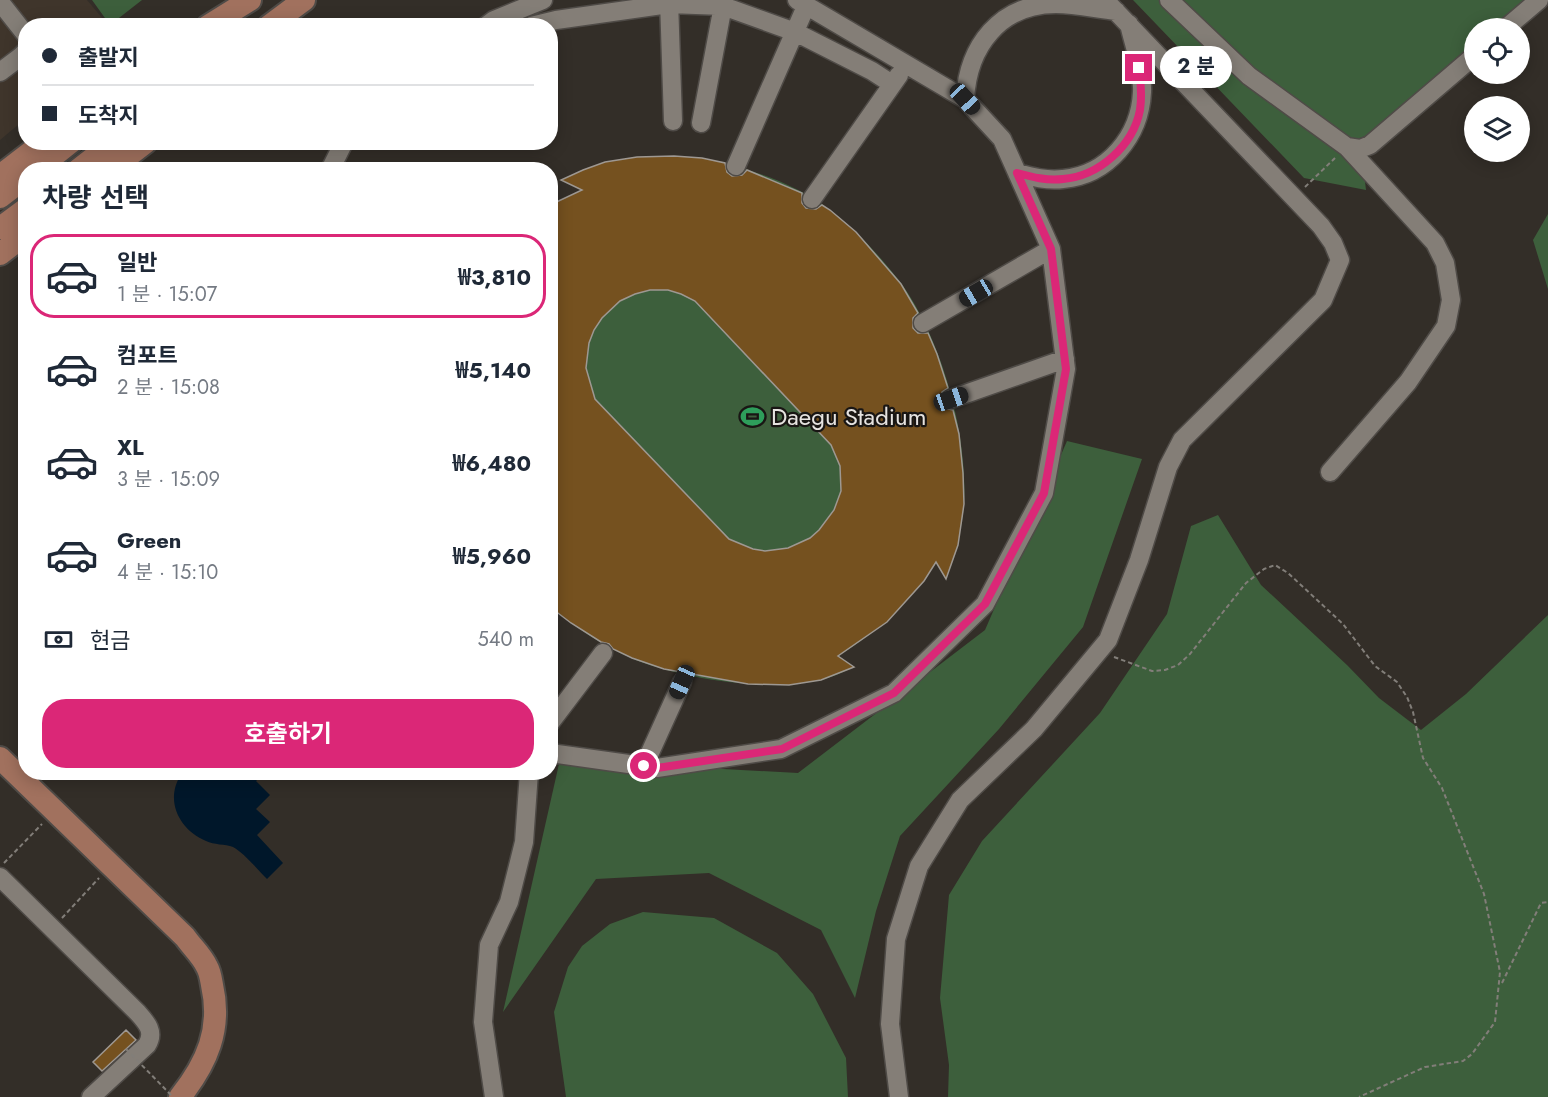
<!DOCTYPE html>
<html lang="ko">
<meta charset="utf-8">
<style>
body{margin:0;font-family:Jost,"Noto Sans KR",sans-serif;background:#f2f2f3;color:#1f2937;height:100vh;display:flex;flex-direction:column;font-size:22px;white-space:nowrap}
*{box-sizing:border-box;margin:0}
p{font-size:20px;color:#747a83}
.icon{flex:none;width:33px;height:33px;fill:none;stroke:currentColor;stroke-width:2;stroke-linecap:round;stroke-linejoin:round}
.map{position:relative;flex:1;overflow:hidden}
.sheet{position:absolute;left:18px;top:162px;width:540px;height:618px;display:flex;flex-direction:column;background:#fff;border-radius:24px;box-shadow:0 3px 15px #0003}
.sheet>*{flex:none}
.top-card{position:absolute;left:18px;top:18px;width:540px;height:132px;border-radius:24px;box-shadow:0 3px 15px #0003;display:grid;align-content:center;height:132px;padding:0 24px;background:#fff}
.tools{position:absolute;left:1464px;top:18px;display:grid;gap:12px}
.tools a{display:grid;place-items:center;width:66px;height:66px;border-radius:50%;background:#fff;box-shadow:0 3px 15px #0003;font-size:30px}
.end{position:absolute;width:27px;height:27px;margin:-14px;border:8px solid #db2777;background:#fff;box-shadow:0 0 0 3px #fff}
.from{border-radius:50%}
.bubble{position:absolute;height:42px;border-radius:21px;background:#fff;box-shadow:0 3px 15px #0003;font-size:20px;font-weight:700;line-height:42px;text-align:center}
.car{position:absolute;width:18px;height:36px;margin:-18px -9px;border-radius:8px;box-shadow:0 0 4px 2px #0007;background:linear-gradient(#222 24%,#8ab4d8 0 40%,#222 0 76%,#8ab4d8 0 86%,#222 0)}
.top-card b{display:flex;align-items:center;gap:21px;height:57px;font-size:22px}
.top-card b+b{border-top:2px solid #e0e1e3}
.top-card i{width:15px;height:15px;background:#1f2937}
ul{padding:0;list-style:none}
li{display:flex;align-items:center;gap:18px;height:84px;margin:0 12px 9px;padding:0 12px;border:3px solid transparent;border-radius:24px}
li div{flex:1}
li b{display:block;font-size:22px}
li em{font-style:normal;font-weight:700}
li.current{border-color:#db2777}
li>.icon{width:54px;height:54px;stroke-width:1.5}
h2{padding:0 24px;font-size:27px;line-height:72px}
.pay{display:flex;align-items:center;gap:15px;height:66px;padding:0 24px;font-size:22px}
.pay p{margin-inline-start:auto}
.action{display:flex;gap:12px;margin-top:auto;padding:12px 24px}
.action a{flex:1;height:69px;border-radius:24px;background:#db2777;color:#fff;font-size:24px;font-weight:700;line-height:69px;text-align:center}
.map>svg:first-child{display:block}
</style>
<div class="map">
<svg width="1548" height="1097" viewBox="0 0 1548 1097">
<rect width="100%" height="100%" fill="#332e28"/>
<path fill="#3f352b" d="M0 0H87L108 25 26 26 25 119 0 140Z"/>
<path fill="#3d5f3c" d="M92 0H142L110 25Z
M1133 0H1524L1492 28H1474V44L1374 133 1360 138 1366 190 1304 178Z
M674 156C726 160 789 178 831 211 857 231 881 257 901 283 942 340 968 434 964 504 962 530 955 554 946 579L936 562C911 602 878 631 838 656L854 667C843 672 831 678 820 680 767 692 681 679 631 658 602 645 575 627 551 607V205L582 190 561 180C603 160 628 158 674 156Z
M1548 214V289L1533 240Z
M1067 441 1142 459 1083 627 999 729 900 836 876 911 855 998 821 930 709 873 596 879 503 1012 561 755 650 765 798 773 985 630Z
M1218 515 1261 585 1347 665 1379 698 1421 730 1466 694 1548 615V1097H948L949 1065 940 998 949 895 982 841 1100 713 1167 614 1191 526Z
M643 912 714 918 777 953 813 994 846 1058 848 1097H566L554 1012 568 967 582 946 610 924Z"/>
<path fill="#00172a" d="M182 773H265L256 781 270 795 256 809 270 822 257 835 283 863 267 879C259 871 243 852 233 847 225 844 214 845 206 841 178 829 164 799 182 773Z"/>
<path fill="#75511f" stroke="#9e9892" stroke-width="1.5" fill-rule="evenodd" d="M674 156 702 158 725 163 727 172 732 176 742 175 747 170 802 193V203L806 208 816 209 822 205 830 210 856 232 901 284 918 313 913 318V328L918 333H928L937 354 948 388 942 392 940 402 944 408 953 410 959 434 963 473 964 504 958 545 946 579 936 562 924 581 887 622 838 656 854 667 821 680 789 685 748 684 664 669 632 658 613 649 609 644 601 642 571 623 550 607V205L582 190 561 180 583 170 605 162 637 157ZM650 290H668L681 294 695 301 831 445 840 466 841 491 834 510 819 530 810 538 788 548 765 551 753 549 729 539 595 399 586 368 589 343 594 330 602 318 620 301 635 294Z
M126 1030 136 1040 102 1071 93 1062Z"/>
<g fill="none" stroke-linecap="round" stroke-linejoin="round">
<defs>
<path id="minor" d="M669 0 673 121
M1169 0 1249 76 1347 147 1435 243 1445 263 1451 300 1446 326 1408 382 1330 472
M0 2 26 35
M486 26 494 20 543 0
M531 26 556 20 669 4 723 6 795 32 872 71 892 84
M1506 28 1539 0
M0 72 20 57 26 51
M965 99C968 46 1000 4 1056 4 1076 4 1097 9 1116 11
M701 123 724 0
M1347 147 1360 149 1370 145 1474 56
M736 166 803 13 808 6
M330 170 344 142
M1017 173C1032 177 1047 181 1063 179 1108 175 1140 136 1142 92 1143 70 1134 46 1129 24
M812 199 899 75
M923 323 1051 249
M951 399 1065 359
M550 723 603 653
M550 753 657 768 781 749 894 693 985 604 1044 493 1066 369 1051 249 1002 139 965 99 797 0
M644 766 682 682
M0 877 138 1013C147 1023 155 1032 147 1045L91 1097
M494 1097 483 1022 489 945 509 902 524 842 529 772
M899 1097 890 1024 896 939 919 866 960 800 1034 729 1108 640 1139 560 1168 467 1182 440 1323 300 1340 260 1333 243 1321 226 1105 0"/>
<path id="major" d="M208 26 250 0
M269 26 304 0
M36 170 71 142
M78 170 114 142
M110 170 146 142
M0 176 44 142
M0 197 26 177
M0 228 26 209
M0 254 26 234
M0 758 185 937C192 947 202 956 207 967 210 972 211 979 212 985 222 1029 207 1063 180 1097"/>
</defs>
<use href="#minor" stroke="#4f4b47" stroke-width="21"/>
<use href="#major" stroke="#4f4b47" stroke-width="26"/>
<path stroke="#827e79" stroke-width="2" stroke-dasharray="4.5 3" stroke-linecap="butt" d="M1305 187 1335 158
M1114 657 1152 671 1165 670 1178 665 1190 654 1246 583 1264 569 1275 565 1288 573 1343 624 1375 666 1397 682 1407 697 1413 712 1423 758 1442 788 1484 894 1500 972 1495 1022 1472 1054 1463 1061 1425 1067 1359 1097
M4 863 42 824
M62 918 99 878
M1502 983 1541 903 1548 902"/>
<use href="#minor" stroke="#847e77" stroke-width="18"/>
<use href="#major" stroke="#a1715e" stroke-width="22"/>
<path stroke="#827e79" stroke-width="2" stroke-dasharray="4.5 3" stroke-linecap="butt" d="M126 1049 173 1097"/>
</g>
<g fill="none" stroke-linecap="round" stroke-linejoin="round">
<path stroke="#db2777" stroke-width="8" d="M644 766 657 768 782 749 894 693 985 604 1044 493 1066 369 1051 249 1017 173C1032 177 1047 181 1063 179 1099 176 1133 146 1140 110 1142 96 1141 82 1139 68"/>
</g>
<defs>
<symbol id="stadium-bare" viewBox="-9 -9 18 18"><path d="M0-5a6.5 5 0 1 0 0 10a6.5 5 0 1 0 0-10ZM-3.5-1.8h7v3.6h-7Z" fill="#2e9e5b" stroke="#191614" stroke-width="2.5" paint-order="stroke"/></symbol>
</defs>
<g fill-rule="evenodd">
<use href="#stadium-bare" x="736" y="400" width="33" height="33"/>
</g>
<g text-anchor="middle" dominant-baseline="central" stroke-width="4.5" stroke-linejoin="round" paint-order="stroke">
<g font-size="24" fill="#e6e3e0" stroke="#191614" text-anchor="start">
<text x="771" y="416">Daegu Stadium</text>
</g>
</g>
</svg>
<div class="tools">
<a><svg class="icon" aria-label="locate" viewBox="0 0 24 24"><circle cx="12" cy="12" r="6"/><path d="M12 2v4M12 18v4M2 12h4M18 12h4"/></svg></a>
<a><svg class="icon" aria-label="layers" viewBox="0 0 24 24"><path d="M12 4l9 5-9 5-9-5zM3 14l9 5 9-5"/></svg></a>
</div>
<i class="end from" style="left:644px;top:766px"></i>
<i class="end" style="left:1139px;top:68px"></i>
<div class="bubble" style="left:1160px;top:46px;width:72px">2 분</div>
<i class="car" style="left:965px;top:99px;rotate:137deg"></i>
<i class="car" style="left:976px;top:293px;rotate:240deg"></i>
<i class="car" style="left:951px;top:399px;rotate:71deg"></i>
<i class="car" style="left:682px;top:682px;rotate:204deg"></i>
<div class="top-card">
<b><i class="from"></i>출발지</b>
<b><i></i>도착지</b>
</div>
<section class="sheet">
<h2>차량 선택</h2>
<ul>
<li class="current"><svg class="icon" aria-label="car" viewBox="0 0 24 24"><path d="M5 17H2v-5l4-1 3-4h7l3 4 3 1v5h-3M9 17h6M6 11h13"/><circle cx="7" cy="17" r="2"/><circle cx="17" cy="17" r="2"/></svg><div><b>일반</b><p>1 분 · 15:07</p></div><em>₩3,810</em></li>
<li><svg class="icon" aria-label="car" viewBox="0 0 24 24"><path d="M5 17H2v-5l4-1 3-4h7l3 4 3 1v5h-3M9 17h6M6 11h13"/><circle cx="7" cy="17" r="2"/><circle cx="17" cy="17" r="2"/></svg><div><b>컴포트</b><p>2 분 · 15:08</p></div><em>₩5,140</em></li>
<li><svg class="icon" aria-label="car" viewBox="0 0 24 24"><path d="M5 17H2v-5l4-1 3-4h7l3 4 3 1v5h-3M9 17h6M6 11h13"/><circle cx="7" cy="17" r="2"/><circle cx="17" cy="17" r="2"/></svg><div><b>XL</b><p>3 분 · 15:09</p></div><em>₩6,480</em></li>
<li><svg class="icon" aria-label="car" viewBox="0 0 24 24"><path d="M5 17H2v-5l4-1 3-4h7l3 4 3 1v5h-3M9 17h6M6 11h13"/><circle cx="7" cy="17" r="2"/><circle cx="17" cy="17" r="2"/></svg><div><b>Green</b><p>4 분 · 15:10</p></div><em>₩5,960</em></li>
</ul>
<div class="pay"><svg class="icon" aria-label="cash" viewBox="0 0 24 24"><path d="M3 7h18v10H3z"/><circle cx="12" cy="12" r="2"/></svg>현금<p>540 m</p></div>
<div class="action"><a>호출하기</a></div>
</section>
</div>
